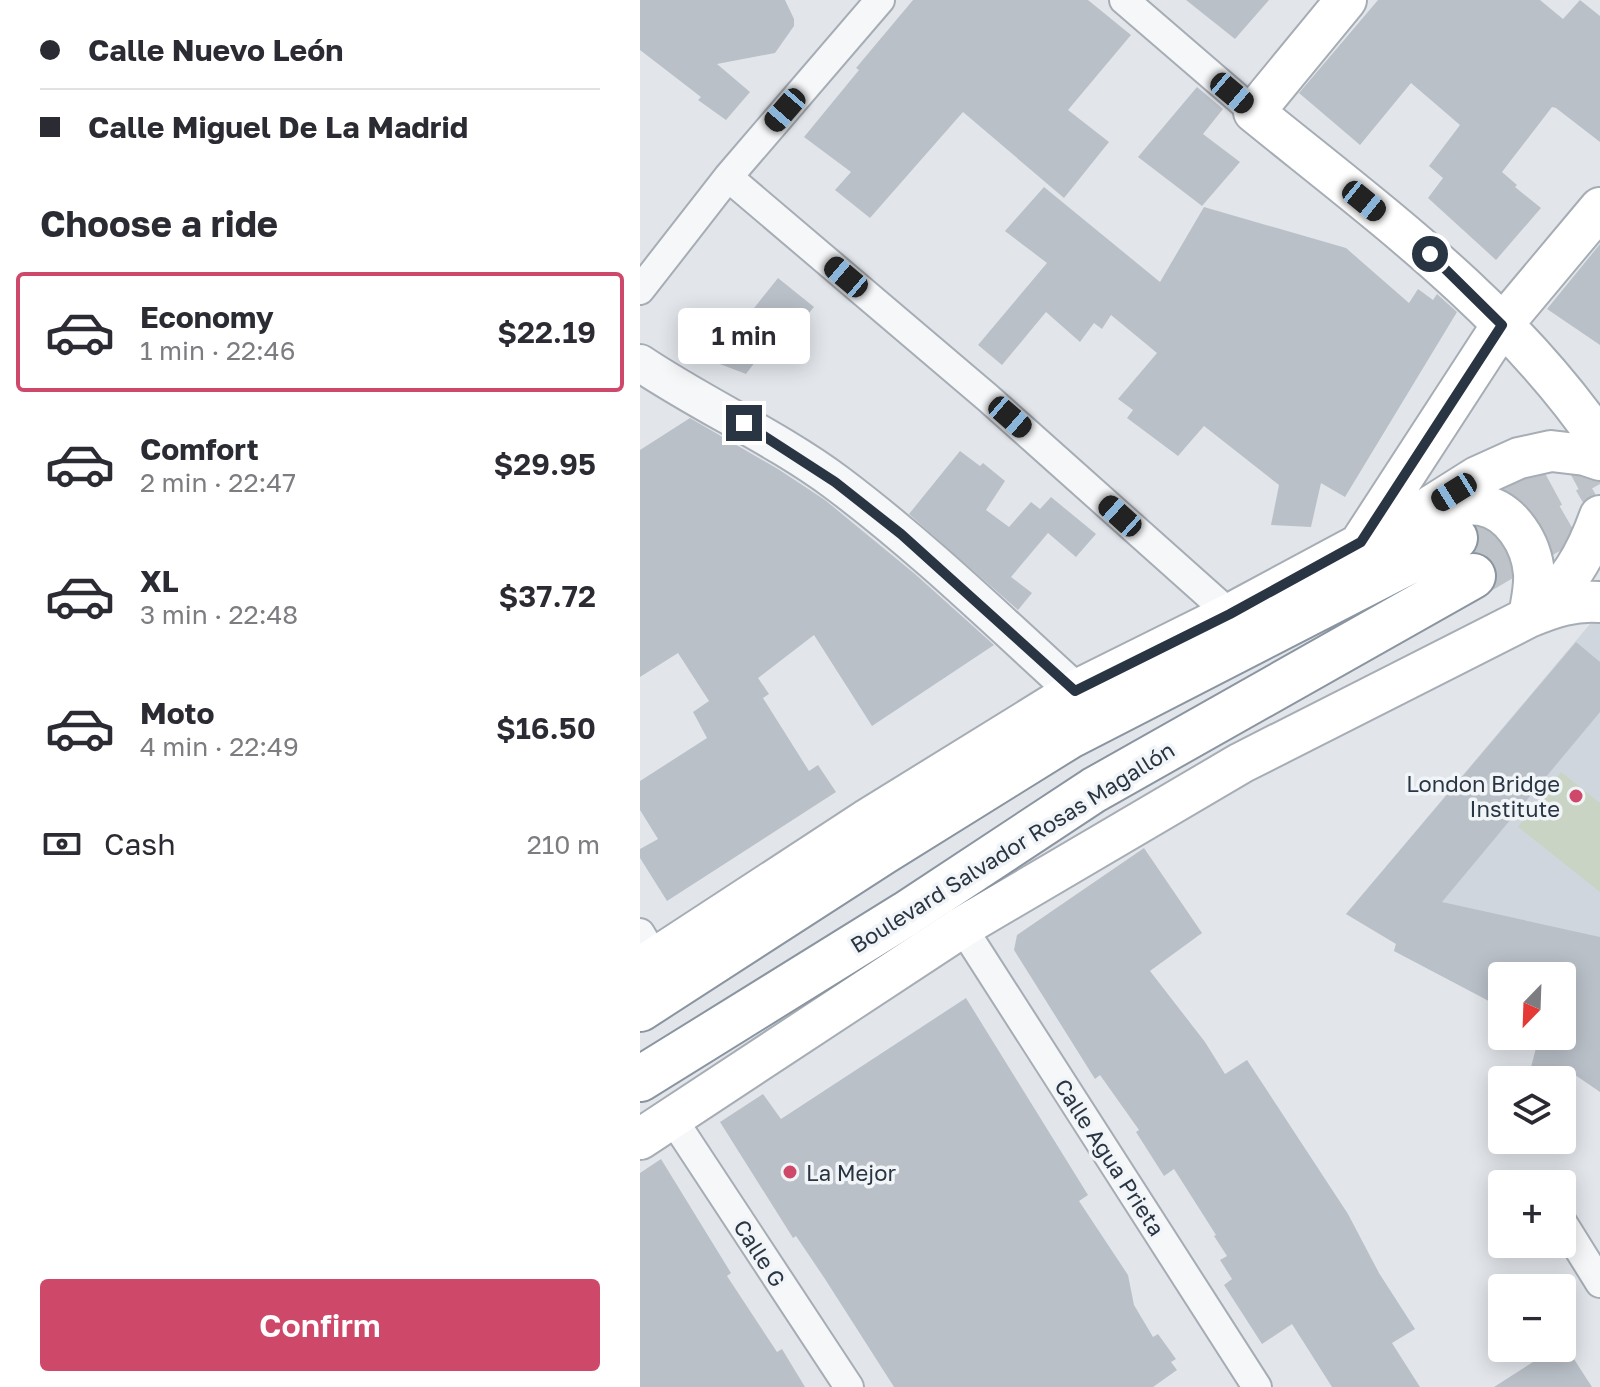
<!DOCTYPE html>
<meta charset="utf-8">
<style>
body{margin:0;font-family:"Golos Text",sans-serif;background:#f2f2f3;color:#2b2b33;height:100vh;display:flex;flex-direction:column;font-size:30px;white-space:nowrap}
*{box-sizing:border-box;margin:0}
p{font-size:26px;color:#7c7c81}
.icon{flex:none;width:44px;height:44px;fill:none;stroke:currentColor;stroke-width:2;stroke-linecap:round;stroke-linejoin:round}
.map{position:relative;flex:1;overflow:hidden}
.panel{display:flex;flex-direction:column;background:#fff;width:640px}
.panel>*{flex:none}
.top-card{display:grid;align-content:center;height:176px;padding:0 40px;background:#fff}
.needle{width:52px;rotate:203deg}
.fabs{position:absolute;left:848px;top:962px;display:grid;gap:16px}
.fabs a{display:grid;place-items:center;width:88px;height:88px;border-radius:8px;background:#fff;box-shadow:0 4px 20px #0003;font-size:40px}
.end{position:absolute;width:36px;height:36px;margin:-18px;border:10px solid #2a3543;background:#fff;box-shadow:0 0 0 4px #fff}
.from{border-radius:50%}
.bubble{position:absolute;height:56px;border-radius:8px;background:#fff;box-shadow:0 4px 20px #0003;font-size:26px;font-weight:600;line-height:56px;text-align:center}
.car{position:absolute;width:24px;height:48px;margin:-24px -12px;border-radius:10px;box-shadow:0 0 6px 2px #0007;background:linear-gradient(#222 24%,#8ab4d8 0 40%,#222 0 76%,#8ab4d8 0 86%,#222 0)}
.top-card b{display:flex;align-items:center;gap:28px;height:76px;font-size:30px}
.top-card b+b{border-top:2px solid #e1e1e2}
.top-card i{width:20px;height:20px;background:#2b2b33}
ul{padding:0;list-style:none}
li{display:flex;align-items:center;gap:24px;height:120px;margin:0 16px 12px;padding:0 24px;border:4px solid transparent;border-radius:8px}
li div{flex:1}
li b{display:block;font-size:30px}
li em{font-style:normal;font-weight:600}
li.selected{border-color:#ce4969}
li>.icon{width:72px;height:72px;stroke-width:1.5}
h2{padding:0 40px;font-size:36px;line-height:96px}
.pay{display:flex;align-items:center;gap:20px;height:88px;padding:0 40px;font-size:30px}
.pay p{margin-inline-start:auto}
.primary-button{display:flex;gap:16px;margin-top:auto;padding:16px 40px}
.primary-button a{flex:1;height:92px;border-radius:8px;background:#ce4969;color:#fff;font-size:32px;font-weight:600;line-height:92px;text-align:center}
main{display:flex;flex:1;min-height:0}
.map>svg:first-child{display:block}
</style>
<main>
<section class="panel">
<div class="top-card">
<b><i class="from"></i>Calle Nuevo León</b>
<b><i></i>Calle Miguel De La Madrid</b>
</div>
<h2>Choose a ride</h2>
<ul>
<li class="selected"><svg class="icon" aria-label="car" viewBox="0 0 24 24"><path d="M5 17H2v-5l4-1 3-4h7l3 4 3 1v5h-3M9 17h6M6 11h13"/><circle cx="7" cy="17" r="2"/><circle cx="17" cy="17" r="2"/></svg><div><b>Economy</b><p>1 min · 22:46</p></div><em>$22.19</em></li>
<li><svg class="icon" aria-label="car" viewBox="0 0 24 24"><path d="M5 17H2v-5l4-1 3-4h7l3 4 3 1v5h-3M9 17h6M6 11h13"/><circle cx="7" cy="17" r="2"/><circle cx="17" cy="17" r="2"/></svg><div><b>Comfort</b><p>2 min · 22:47</p></div><em>$29.95</em></li>
<li><svg class="icon" aria-label="car" viewBox="0 0 24 24"><path d="M5 17H2v-5l4-1 3-4h7l3 4 3 1v5h-3M9 17h6M6 11h13"/><circle cx="7" cy="17" r="2"/><circle cx="17" cy="17" r="2"/></svg><div><b>XL</b><p>3 min · 22:48</p></div><em>$37.72</em></li>
<li><svg class="icon" aria-label="car" viewBox="0 0 24 24"><path d="M5 17H2v-5l4-1 3-4h7l3 4 3 1v5h-3M9 17h6M6 11h13"/><circle cx="7" cy="17" r="2"/><circle cx="17" cy="17" r="2"/></svg><div><b>Moto</b><p>4 min · 22:49</p></div><em>$16.50</em></li>
</ul>
<div class="pay"><svg class="icon" aria-label="cash" viewBox="0 0 24 24"><path d="M3 7h18v10H3z"/><circle cx="12" cy="12" r="2"/></svg>Cash<p>210 m</p></div>
<div class="primary-button"><a>Confirm</a></div>
</section>
<div class="map">
<svg width="960" height="1387" viewBox="0 0 960 1387">
<rect width="100%" height="100%" fill="#e2e6eb"/>
<path fill="#d0d6dd" d="M955 618 960 623V1015L922 976H862V1007L754 951 756 943 706 914Z"/>
<path fill="#c9d4c4" d="M921 772 960 803V892L878 827Z"/>
<path fill="#bac0c8" d="M0 0H145L154 19V26L135 53 77 64 110 92 86 120 58 100 61 97 0 50Z
M273 0H448L491 35 428 110 469 142 424 198 323 112 230 218 195 190 211 172 164 137 219 70 216 68Z
M546 0H629L595 39Z
M738 0H900L923 19 940 0 960 16V142L916 108 912 107 862 172 877 185 875 187 901 208 856 260 788 198 803 178 789 166 820 125 771 83 720 145 659 93Z
M557 87 583 109 563 134 600 162 562 206 498 157Z
M404 187 520 282 564 207 706 248 769 303 778 289 793 300 797 294 817 312 705 497 681 483 671 527 631 525 639 485 564 426 538 456 487 418 493 410 478 399 517 353 471 315 462 329 454 323 440 342 406 312 362 365 338 345 407 263 365 231Z
M960 244V345L907 309Z
M138 278 174 307 140 348 131 341 106 374 72 361Z
M50 418 138 469 185 500 275 574 354 645 232 726 174 635 118 678 129 694 123 698 169 771 178 765 196 792 27 901 0 858V849L18 839 0 810V781L67 738 53 712 69 701 38 653 0 677V450Z
M320 451 340 466 343 463 365 481 346 510 369 527 391 502 400 509 411 497 456 534 436 557 408 533 371 577 392 593 378 610 269 514Z
M936 642 960 662V712L802 902 960 937V1092L922 1066 919 1080H905L889 1075 896 1048 879 1036H922V976H862V1008L754 951 756 944 706 914Z
M504 848 562 933 510 971 565 1042 585 1074 607 1060 708 1214 739 1273 775 1329 752 1343 780 1387H692L652 1324 622 1344 584 1285 592 1279 580 1260 587 1256 574 1236 576 1235 534 1169 524 1176 496 1132 499 1130 460 1075 455 1079 374 950 377 935Z
M326 998 448 1195 439 1201 488 1275 494 1305 513 1337 518 1334 536 1359 531 1362 537 1370 513 1387H254L185 1279 156 1236 153 1238 80 1122 123 1094 141 1119Z
M21 1159 91 1273 87 1276 137 1352 142 1349 165 1387H0V1173Z
M923 1342 952 1387H854L915 1348H922Z"/>
<g fill="none" stroke-linecap="round" stroke-linejoin="round">
<path stroke="#bdc3c9" stroke-width="44" stroke-dasharray="44 22" stroke-linecap="butt" d="M815 538 960 459
M833 576 960 502"/>
<defs>
<path id="minor" d="M484 0 614 112
M88 177 348 398 590 614
M0 290 88 177 240 0
M322 927 617 1387
M0 933 15 958
M32 1118 209 1387
M922 1222 960 1283"/>
<path id="tertiary" d="M0 363C64 406 135 437 197 483 281 546 357 620 435 691"/>
<path id="secondary" d="M706 0 614 112C737 212 869 308 960 441
M791 506C806 506 825 503 841 505 871 510 892 544 894 574 895 588 891 603 889 617
M723 539 862 325 960 208
M896 612C928 586 946 555 960 516
M0 968 228 819 435 691 590 614 791 506 837 477 879 458 911 451 945 455 960 460
M0 1139 322 927 601 763 889 617C913 607 934 600 960 602"/>
<path id="trunk" d="M0 1009 243 852 428 737 815 538
M0 1079 266 914 454 790 833 576"/>
</defs>
<use href="#minor" stroke="#a7adb5" stroke-width="32"/>
<use href="#tertiary" stroke="#a7adb5" stroke-width="40"/>
<use href="#secondary" stroke="#a7adb5" stroke-width="44"/>
<use href="#trunk" stroke="#8a95a1" stroke-width="48"/>
<use href="#minor" stroke="#f5f7f9" stroke-width="28"/>
<use href="#tertiary" stroke="#f5f7f9" stroke-width="36"/>
<use href="#secondary" stroke="#fff" stroke-width="40"/>
<use href="#trunk" stroke="#fff" stroke-width="44"/>
</g>
<g fill="none" stroke-linecap="round" stroke-linejoin="round">
<path stroke="#2a3543" stroke-width="10" d="M104 423 195 482 261 534 435 691 590 614 721 542 862 325 790 254"/>
</g>
<g fill="#ce4969" stroke="#f2f5f8" stroke-width="3">
<circle cx="936" cy="796" r="8"/>
<circle cx="150" cy="1172" r="8"/>
</g>
<g text-anchor="middle" dominant-baseline="central" stroke-width="7" stroke-linejoin="round" paint-order="stroke">
<g font-size="22" fill="#2a3543" stroke="#f2f5f8" text-anchor="end">
<text x="920" y="783">London Bridge<tspan x="920" dy="25">Institute</tspan></text>
<text x="166" y="1172" text-anchor="start">La Mejor</text>
</g>
<g font-size="22" fill="#2a3543" stroke="#f2f5f8">
<text transform="translate(372 847) rotate(-32)">Boulevard Salvador Rosas Magallón</text>
<text transform="translate(470 1157) rotate(57)">Calle Agua Prieta</text>
<text transform="translate(120 1253) rotate(57)">Calle G</text>
</g>
</g>
</svg>
<div class="fabs">
<a><svg class="needle" viewBox="-14 -14 28 28"><path d="M0-13l5 13h-10z" fill="#e53935"/><path d="M0 13l5-13h-10z" fill="#7c7c81"/></svg></a>
<a><svg class="icon" aria-label="layers" viewBox="0 0 24 24"><path d="M12 4l9 5-9 5-9-5zM3 14l9 5 9-5"/></svg></a>
<a>+</a>
<a>−</a>
</div>
<i class="end from" style="left:790px;top:254px"></i>
<i class="end" style="left:104px;top:423px"></i>
<div class="bubble" style="left:38px;top:308px;width:132px">1 min</div>
<i class="car" style="left:592px;top:93px;rotate:130deg"></i>
<i class="car" style="left:145px;top:110px;rotate:221deg"></i>
<i class="car" style="left:724px;top:201px;rotate:129deg"></i>
<i class="car" style="left:206px;top:277px;rotate:310deg"></i>
<i class="car" style="left:370px;top:417px;rotate:131deg"></i>
<i class="car" style="left:814px;top:492px;rotate:238deg"></i>
<i class="car" style="left:480px;top:516px;rotate:312deg"></i>
</div>
</main>
